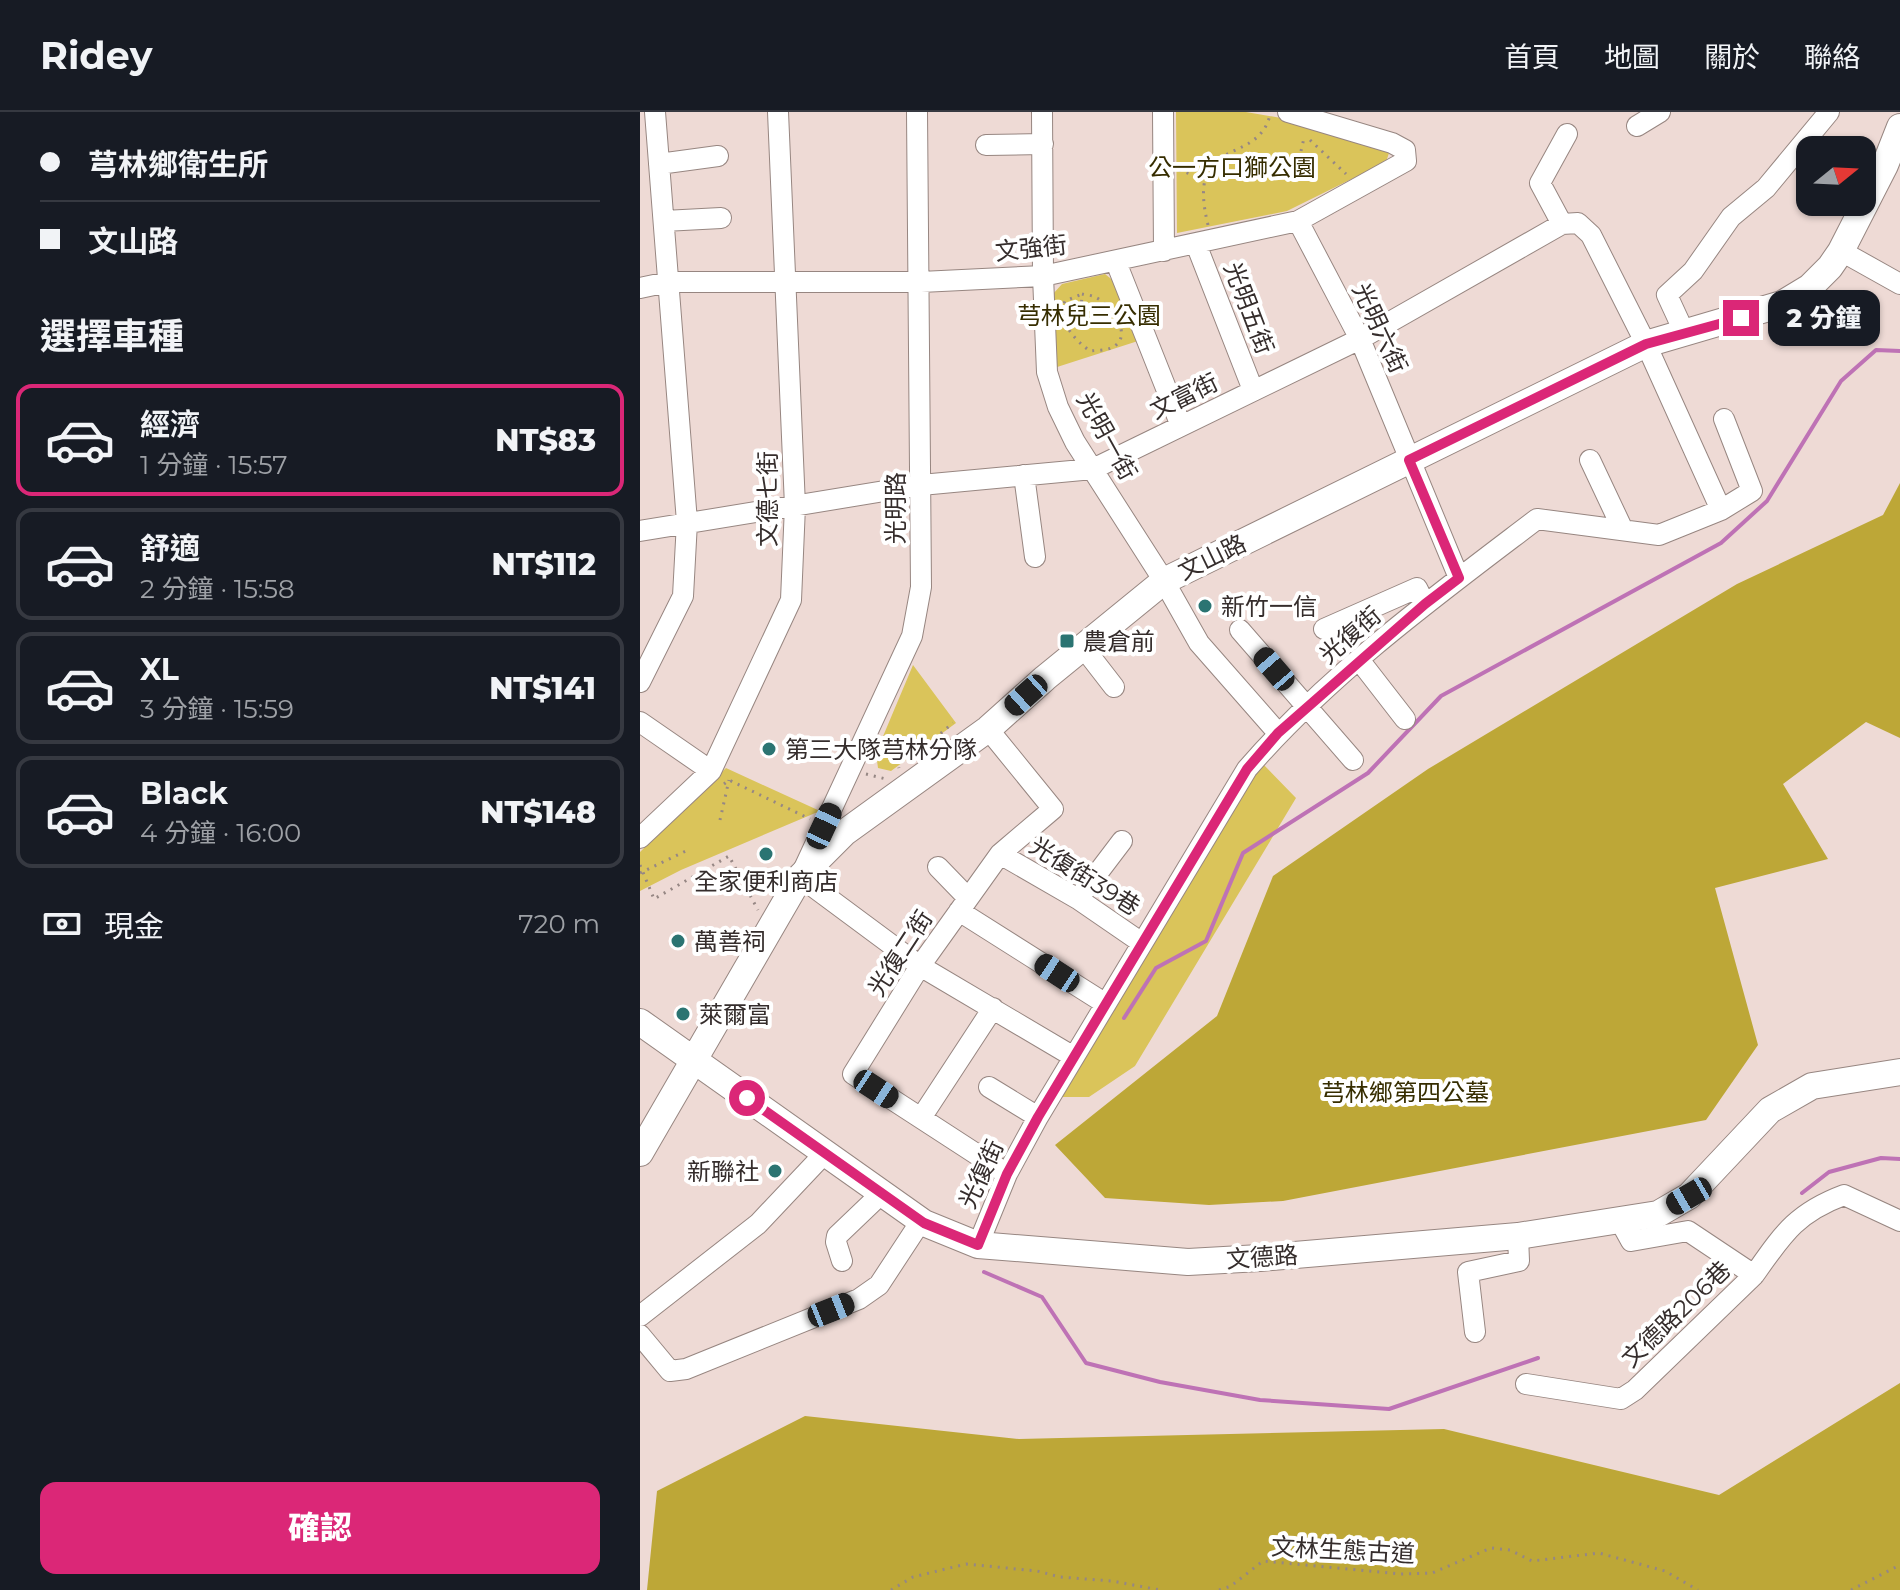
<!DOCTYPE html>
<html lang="zh-TW">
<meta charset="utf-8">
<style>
body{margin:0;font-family:Montserrat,"Noto Sans TC",sans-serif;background:#242831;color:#f1f3f6;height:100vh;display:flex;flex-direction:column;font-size:30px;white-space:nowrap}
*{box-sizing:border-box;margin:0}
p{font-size:26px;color:#9ea1a6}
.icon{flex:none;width:44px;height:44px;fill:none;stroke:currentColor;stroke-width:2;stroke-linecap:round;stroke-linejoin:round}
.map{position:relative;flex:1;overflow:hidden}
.panel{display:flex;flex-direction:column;background:#171b24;width:640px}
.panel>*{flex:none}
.hud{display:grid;align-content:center;height:176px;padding:0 40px;background:#171b24}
.needle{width:52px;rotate:72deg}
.tools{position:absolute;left:1156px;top:24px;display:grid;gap:16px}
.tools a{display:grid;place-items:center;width:80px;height:80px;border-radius:16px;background:#171b24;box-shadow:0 2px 6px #0004;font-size:40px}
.end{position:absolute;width:36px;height:36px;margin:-18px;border:10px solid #db2777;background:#fff;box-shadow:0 0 0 4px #fff}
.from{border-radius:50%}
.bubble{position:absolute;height:56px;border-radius:16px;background:#171b24;box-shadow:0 2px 6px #0004;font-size:26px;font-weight:800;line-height:56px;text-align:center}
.car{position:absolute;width:24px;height:48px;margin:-24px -12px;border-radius:10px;box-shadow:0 0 6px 2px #0007;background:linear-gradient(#222 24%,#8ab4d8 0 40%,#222 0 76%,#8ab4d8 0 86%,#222 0)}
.hud b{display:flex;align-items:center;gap:28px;height:76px;font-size:30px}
.hud b+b{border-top:2px solid #363941}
.hud i{width:20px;height:20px;background:#f1f3f6}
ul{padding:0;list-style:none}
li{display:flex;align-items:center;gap:24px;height:112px;margin:0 16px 12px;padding:0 24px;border:4px solid #363941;border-radius:16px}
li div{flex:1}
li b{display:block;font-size:30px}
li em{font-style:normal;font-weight:800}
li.current{border-color:#db2777}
li>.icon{width:72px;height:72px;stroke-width:1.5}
h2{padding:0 40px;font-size:36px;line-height:96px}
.pay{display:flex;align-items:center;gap:20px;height:88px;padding:0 40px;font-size:30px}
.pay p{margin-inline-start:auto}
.button{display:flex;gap:16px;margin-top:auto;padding:16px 40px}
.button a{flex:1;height:92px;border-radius:16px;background:#db2777;color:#fff;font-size:32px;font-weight:800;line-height:92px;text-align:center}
header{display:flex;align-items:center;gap:48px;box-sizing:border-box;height:112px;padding:0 40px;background:#171b24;border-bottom:2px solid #363941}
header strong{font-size:38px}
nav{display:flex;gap:44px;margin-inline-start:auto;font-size:28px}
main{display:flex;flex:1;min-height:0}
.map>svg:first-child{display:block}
</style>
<header>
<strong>Ridey</strong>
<nav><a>首頁</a><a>地圖</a><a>關於</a><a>聯絡</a></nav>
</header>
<main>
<section class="panel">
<div class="hud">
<b><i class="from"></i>芎林鄉衛生所</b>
<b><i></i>文山路</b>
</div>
<h2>選擇車種</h2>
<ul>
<li class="current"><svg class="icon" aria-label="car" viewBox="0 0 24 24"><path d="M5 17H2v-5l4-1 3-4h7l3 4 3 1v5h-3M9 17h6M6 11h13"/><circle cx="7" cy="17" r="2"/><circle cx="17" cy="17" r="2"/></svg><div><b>經濟</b><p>1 分鐘 · 15:57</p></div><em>NT$83</em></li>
<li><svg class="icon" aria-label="car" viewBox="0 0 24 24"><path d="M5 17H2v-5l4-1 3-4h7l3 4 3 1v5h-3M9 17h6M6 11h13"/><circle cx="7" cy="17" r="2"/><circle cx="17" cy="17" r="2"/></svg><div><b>舒適</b><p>2 分鐘 · 15:58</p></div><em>NT$112</em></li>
<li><svg class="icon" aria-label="car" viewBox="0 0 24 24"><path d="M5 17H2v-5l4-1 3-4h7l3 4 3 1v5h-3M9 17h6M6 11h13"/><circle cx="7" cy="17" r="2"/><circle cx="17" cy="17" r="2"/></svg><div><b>XL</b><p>3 分鐘 · 15:59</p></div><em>NT$141</em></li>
<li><svg class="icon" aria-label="car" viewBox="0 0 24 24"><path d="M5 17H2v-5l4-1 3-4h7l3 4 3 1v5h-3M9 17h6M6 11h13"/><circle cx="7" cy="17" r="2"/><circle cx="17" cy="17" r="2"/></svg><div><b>Black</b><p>4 分鐘 · 16:00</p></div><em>NT$148</em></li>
</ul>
<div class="pay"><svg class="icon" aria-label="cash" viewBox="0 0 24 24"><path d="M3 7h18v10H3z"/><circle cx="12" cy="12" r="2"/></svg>現金<p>720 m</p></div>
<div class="button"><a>確認</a></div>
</section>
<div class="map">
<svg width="1260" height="1478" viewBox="0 0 1260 1478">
<rect width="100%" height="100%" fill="#eedad5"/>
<path fill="#dac45a" d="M536 0H606L641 6 743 35 749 41 746 50 647 99 537 121Z
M465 162 475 170 498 229 414 256 413 182 422 172Z
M273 553 316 611 251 659 238 656 236 641Z
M621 650 656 686 495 954 449 985H413Z
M86 656 180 699 41 758 0 779V740Z"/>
<path fill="#bda737" d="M1260 371V626L1226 610 1143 672 1188 747 1075 776 1118 933 1066 1008 643 1089 569 1093 465 1086 415 1033 577 904 633 764 788 657 1097 472 1243 403Z
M1260 1271V1478H7L17 1379 165 1304 379 1327 804 1317 1079 1383Z"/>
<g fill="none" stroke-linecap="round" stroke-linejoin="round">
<path stroke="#be72b5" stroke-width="4" d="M484 906 516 856 566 829 603 741 728 661 801 584 1081 431 1127 389 1201 269 1236 238 1260 239
M1162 1081 1189 1060 1241 1046 1260 1047
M344 1160 402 1185 446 1251 520 1270 620 1288 749 1297 898 1246"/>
<defs>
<path id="minor" d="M277 0 281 475 272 524 160 765 280 854 434 945
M402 0 403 164 407 260 418 295 435 330 524 469 559 531 638 621
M523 0 524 139
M997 14 1020 0
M346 33 403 32
M19 52 78 44
M24 109 81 106
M658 109 720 227 819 466
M922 112 900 71 927 22
M556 132 613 278
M1201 139 1260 172
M476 150 541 314
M0 176 28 170H281L403 164 658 109 766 49 765 38 752 31 648 0
M1045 222 1027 183 1053 159 1091 105 1126 76 1189 0
M950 348 983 418
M384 363 395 445
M0 419 281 373 453 357 720 227 922 112 938 111 951 123 1006 232 1081 398
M684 517 777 476 785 492
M600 518 713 648
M443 535 474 575
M720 549 765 607
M0 570 43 484 47 410 15 0
M0 610 71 659
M348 617 413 697 360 742 280 854 213 962 367 1062
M0 726 71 659 151 488 155 394 138 0
M360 742 438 787 502 831
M298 755 328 786
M438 787 482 729
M319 799 466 892
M349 975 398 1005
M281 1006 353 896
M338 1133 367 1062 398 1005 607 657C690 561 797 483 897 407L1019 423 1081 398 1112 379 1084 307
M202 1149 196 1130 197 1124 242 1081
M1114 1163C1143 1122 1156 1101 1204 1083L1260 1109
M0 1204 118 1112 185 1041
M835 1220 828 1160 879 1149 878 1124
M0 1223 30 1259 46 1257 219 1187 239 1173 281 1109
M886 1272 981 1287 995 1278 1114 1163 1048 1119 991 1129 980 1109"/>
<path id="major" d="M0 910 284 1111 338 1133 548 1150 620 1146 878 1124 1018 1102 1049 1084 1130 998 1172 974 1260 960
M0 1041 160 765 204 721 348 617 405 566 524 469 1006 232 1142 192 1170 175 1190 155 1201 139 1245 53 1260 15"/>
</defs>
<use href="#minor" stroke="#978681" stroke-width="22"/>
<use href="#major" stroke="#978681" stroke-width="28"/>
<path stroke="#968784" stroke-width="3" stroke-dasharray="2 6" stroke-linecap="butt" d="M670 28 706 62
M661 39 664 26
M539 58 564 67
M568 113C545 20 617 56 630 3
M442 182C446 183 451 183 455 185 469 191 492 220 476 233 469 239 458 238 450 239 435 228 427 218 420 200L425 189Z
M425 215 441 200 442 182
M255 625 252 630 259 656
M270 647 313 611
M226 662 246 667
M84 672 89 668 170 707
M80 708 89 668
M0 753 14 787 89 744 118 798
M0 761 50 737
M251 1478 273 1465 326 1452 397 1459 420 1465 472 1469 520 1478
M579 1478 591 1474 623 1449 761 1462 792 1461 851 1436 870 1438 892 1449 959 1441 1025 1459 1058 1478
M1211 1478 1260 1453"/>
<use href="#minor" stroke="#fff" stroke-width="20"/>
<use href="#major" stroke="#fff" stroke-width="26"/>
</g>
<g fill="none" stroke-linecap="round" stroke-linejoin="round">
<path stroke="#db2777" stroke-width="10" d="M107 986 284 1111 338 1133 367 1062 398 1005 607 657 638 621 785 492 819 466 769 348 1006 232 1101 206"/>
</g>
<g fill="#2b7472" stroke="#fff" stroke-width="3">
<circle cx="565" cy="494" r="8"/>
<rect x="419" y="521" width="16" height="16" rx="4"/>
<circle cx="129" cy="637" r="8"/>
<circle cx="126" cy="742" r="8"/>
<circle cx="38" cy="829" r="8"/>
<circle cx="43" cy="902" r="8"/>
<circle cx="135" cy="1059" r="8"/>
</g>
<g text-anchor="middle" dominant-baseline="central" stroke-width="8" stroke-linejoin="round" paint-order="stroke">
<g font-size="24" fill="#362d00" stroke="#fff">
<text x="592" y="55">公一方口獅公園</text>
<text x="449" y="203">芎林兒三公園</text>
<text x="765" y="980">芎林鄉第四公墓</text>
</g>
<g font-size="24" fill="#352d2c" stroke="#fff">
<text transform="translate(391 136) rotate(-6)">文強街</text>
<text transform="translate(609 196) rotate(69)">光明五街</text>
<text transform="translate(740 216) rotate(65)">光明六街</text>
<text transform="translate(544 284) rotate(-26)">文富街</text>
<text transform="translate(467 324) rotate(61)">光明一街</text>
<text transform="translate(127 387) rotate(-90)">文德七街</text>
<text transform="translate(255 396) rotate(-90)">光明路</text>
<text transform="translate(572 445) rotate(-26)">文山路</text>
<text transform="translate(710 523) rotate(-41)">光復街</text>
<text transform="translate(445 764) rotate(32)">光復街39巷</text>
<text transform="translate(260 841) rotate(-57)">光復二街</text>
<text transform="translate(341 1062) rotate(-65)">光復街</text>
<text transform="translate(622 1145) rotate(-4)">文德路</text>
<text transform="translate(1036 1202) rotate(-44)">文德路206巷</text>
<text transform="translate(703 1438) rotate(3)">文林生態古道</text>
</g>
<g font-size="24" fill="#352d2c" stroke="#fff" text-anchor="start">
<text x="581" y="494">新竹一信</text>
<text x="443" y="529">農倉前</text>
<text x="145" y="637">第三大隊芎林分隊</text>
<text x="126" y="769" text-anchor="middle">全家便利商店</text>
<text x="54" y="829">萬善祠</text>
<text x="59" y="902">萊爾富</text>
<text x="119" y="1059" text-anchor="end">新聯社</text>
</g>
</g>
</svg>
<div class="tools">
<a><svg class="needle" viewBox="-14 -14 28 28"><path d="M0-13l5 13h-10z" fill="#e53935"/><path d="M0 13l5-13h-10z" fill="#9ea1a6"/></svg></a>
</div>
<i class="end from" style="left:107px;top:986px"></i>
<i class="end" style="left:1101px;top:206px"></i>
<div class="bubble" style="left:1128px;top:178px;width:112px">2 分鐘</div>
<i class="car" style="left:634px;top:557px;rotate:319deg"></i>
<i class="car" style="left:386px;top:583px;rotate:228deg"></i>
<i class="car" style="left:184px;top:714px;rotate:25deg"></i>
<i class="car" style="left:417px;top:861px;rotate:303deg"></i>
<i class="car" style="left:236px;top:977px;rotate:123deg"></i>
<i class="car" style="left:1049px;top:1084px;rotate:240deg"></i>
<i class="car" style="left:191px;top:1198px;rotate:68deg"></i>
</div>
</main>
